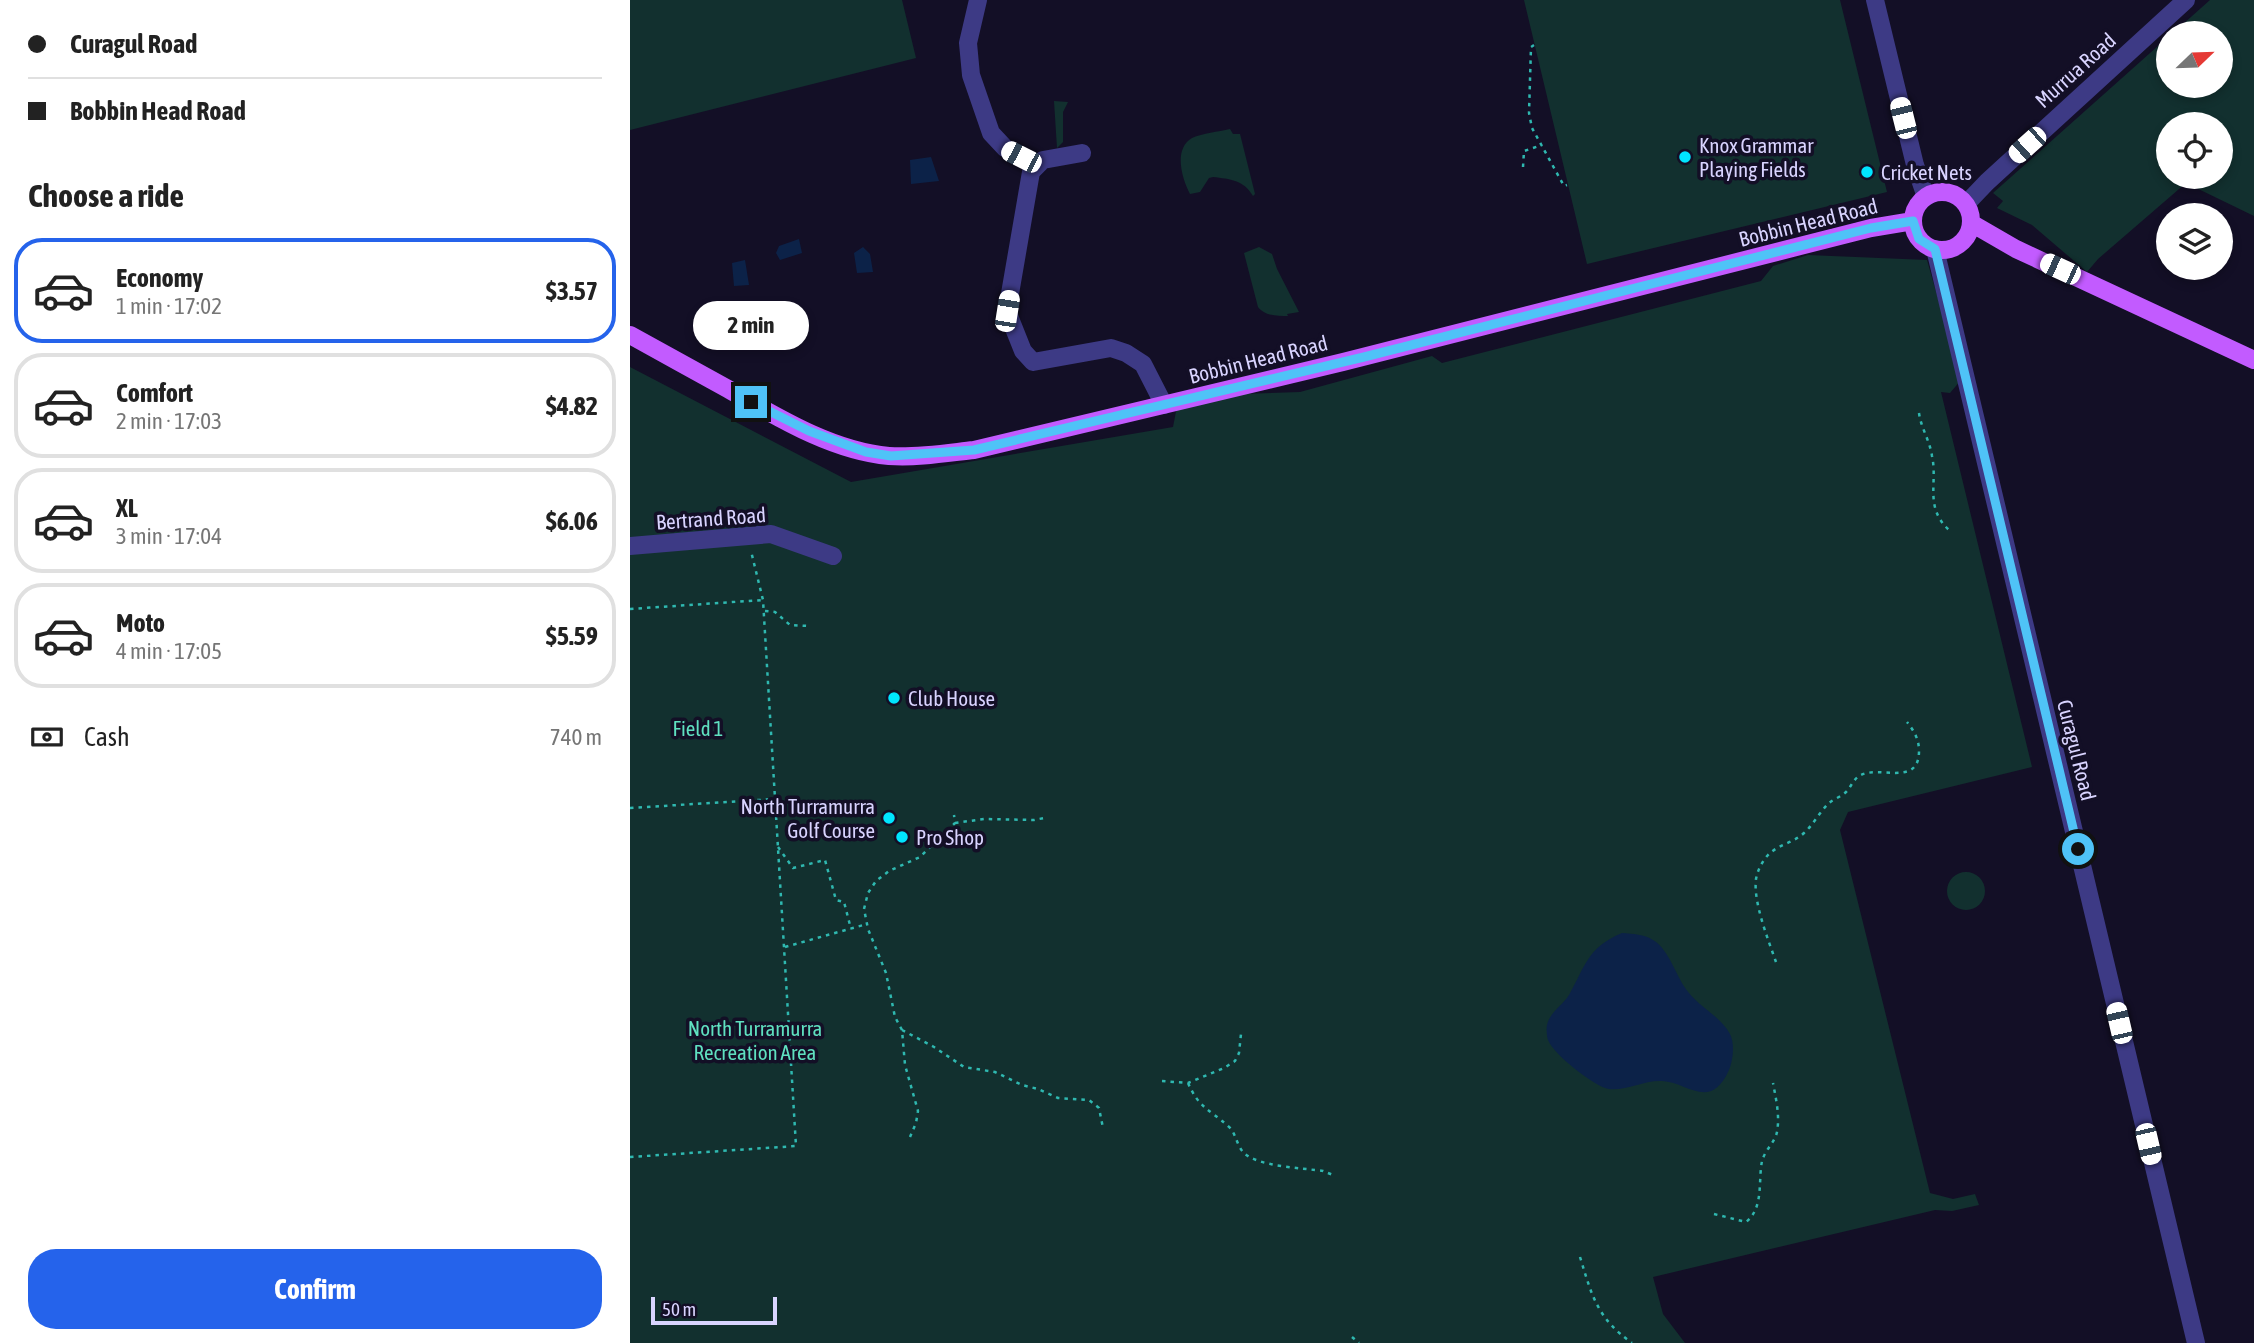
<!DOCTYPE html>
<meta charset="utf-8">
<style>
body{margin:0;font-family:"Asap Condensed",sans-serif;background:#f6f6f6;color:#222;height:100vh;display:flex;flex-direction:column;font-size:26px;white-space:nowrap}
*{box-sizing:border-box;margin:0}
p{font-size:23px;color:#767676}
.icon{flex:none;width:38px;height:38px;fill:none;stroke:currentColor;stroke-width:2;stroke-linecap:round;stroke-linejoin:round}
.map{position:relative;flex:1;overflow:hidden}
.sheet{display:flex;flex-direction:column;background:#fff;width:630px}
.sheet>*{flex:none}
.top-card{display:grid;align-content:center;height:154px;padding:0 28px;background:#fff}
.needle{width:46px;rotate:67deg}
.tools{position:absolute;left:1526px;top:21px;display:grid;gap:14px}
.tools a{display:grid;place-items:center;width:77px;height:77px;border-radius:50%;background:#fff;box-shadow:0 4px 10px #0003;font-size:35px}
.scale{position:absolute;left:21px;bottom:18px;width:126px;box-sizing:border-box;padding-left:7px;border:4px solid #d9d4ff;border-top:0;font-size:19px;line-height:24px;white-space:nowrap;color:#d9d4ff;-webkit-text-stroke:5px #130f26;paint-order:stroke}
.end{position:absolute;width:32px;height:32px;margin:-16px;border:9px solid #4fc3f7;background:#111;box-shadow:0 0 0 4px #111}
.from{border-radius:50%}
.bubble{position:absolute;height:49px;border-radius:24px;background:#fff;box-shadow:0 4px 10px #0003;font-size:23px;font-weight:700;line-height:49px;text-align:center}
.car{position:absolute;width:21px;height:42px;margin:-21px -10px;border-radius:9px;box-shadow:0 0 5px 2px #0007;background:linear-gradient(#fff 24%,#345 0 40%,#fff 0 76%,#345 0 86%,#fff 0)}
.top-card b{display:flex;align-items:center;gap:24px;height:66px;font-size:26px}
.top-card b+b{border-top:2px solid #e0e0e0}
.top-card i{width:18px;height:18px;background:#222}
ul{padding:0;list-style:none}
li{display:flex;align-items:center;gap:21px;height:105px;margin:0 14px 10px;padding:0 14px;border:4px solid #e0e0e0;border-radius:28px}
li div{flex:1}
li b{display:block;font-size:26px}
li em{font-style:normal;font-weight:700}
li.current{border-color:#2563eb}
li>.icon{width:63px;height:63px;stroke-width:1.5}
h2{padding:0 28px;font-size:32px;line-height:84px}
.pay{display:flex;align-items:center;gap:18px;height:77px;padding:0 28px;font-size:26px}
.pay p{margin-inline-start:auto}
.cta{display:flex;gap:14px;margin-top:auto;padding:14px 28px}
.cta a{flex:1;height:80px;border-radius:28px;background:#2563eb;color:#fff;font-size:28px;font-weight:700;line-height:80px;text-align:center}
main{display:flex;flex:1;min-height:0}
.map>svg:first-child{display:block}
</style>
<main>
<section class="sheet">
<div class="top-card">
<b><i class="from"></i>Curagul Road</b>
<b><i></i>Bobbin Head Road</b>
</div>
<h2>Choose a ride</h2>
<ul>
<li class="current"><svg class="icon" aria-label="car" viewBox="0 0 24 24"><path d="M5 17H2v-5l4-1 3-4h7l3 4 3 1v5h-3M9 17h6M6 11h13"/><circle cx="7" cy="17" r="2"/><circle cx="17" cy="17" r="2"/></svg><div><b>Economy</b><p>1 min · 17:02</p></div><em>$3.57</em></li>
<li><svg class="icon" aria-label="car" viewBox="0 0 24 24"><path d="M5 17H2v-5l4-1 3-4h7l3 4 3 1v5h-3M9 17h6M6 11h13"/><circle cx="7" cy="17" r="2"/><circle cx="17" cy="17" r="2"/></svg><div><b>Comfort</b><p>2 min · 17:03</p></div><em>$4.82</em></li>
<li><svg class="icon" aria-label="car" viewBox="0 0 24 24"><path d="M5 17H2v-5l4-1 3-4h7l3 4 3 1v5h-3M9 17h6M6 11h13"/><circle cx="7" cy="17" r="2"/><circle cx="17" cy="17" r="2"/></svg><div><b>XL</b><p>3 min · 17:04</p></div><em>$6.06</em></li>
<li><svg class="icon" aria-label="car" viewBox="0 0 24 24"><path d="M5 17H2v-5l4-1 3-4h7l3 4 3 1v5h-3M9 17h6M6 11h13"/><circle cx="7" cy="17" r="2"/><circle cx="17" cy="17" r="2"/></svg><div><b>Moto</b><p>4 min · 17:05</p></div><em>$5.59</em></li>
</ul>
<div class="pay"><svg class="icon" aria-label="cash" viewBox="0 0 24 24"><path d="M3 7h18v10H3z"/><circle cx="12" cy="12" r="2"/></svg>Cash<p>740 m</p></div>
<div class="cta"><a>Confirm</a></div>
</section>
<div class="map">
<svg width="1624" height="1343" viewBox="0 0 1624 1343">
<rect width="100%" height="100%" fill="#130f26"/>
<path fill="#12302f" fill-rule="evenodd" d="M0 0H272L286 58 0 130Z
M894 0H1210L1257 192 957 264Z
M1580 0H1624V216L1556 183 1468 259 1457 272 1402 225 1367 208 1373 201 1363 193 1538 37V86H1591V33H1543ZM1538 124H1591V177H1538Z
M424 101 438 102 433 112V142L427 148Z
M600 129 603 134H610L625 194 623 196C614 180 600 179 583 177L579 178 570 192 560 194C552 179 543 149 562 138 573 133 588 132 600 129Z
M629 247 642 254 647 269 669 312 657 314 658 316C647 316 635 316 628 307L614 253Z
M1178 255 1297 260 1331 380 1320 393 1311 392 1402 767 1218 812 1210 830 1300 1193 1323 1199 1345 1194 1349 1205 1322 1211 1305 1210 1023 1277 1033 1314 1055 1343H0V367L221 482 543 427 549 396 670 392 802 356 812 363 1131 281 1143 266Z
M1317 891a19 19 0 1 1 38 0a19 19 0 1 1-38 0Z"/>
<path fill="#0c2248" d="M301 157 309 181 281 184 280 160Z
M169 239 172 253 150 260 146 253 149 246Z
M233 247 240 254 243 272 227 273 224 253Z
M115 260 119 285 104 286 102 263Z
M992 933C1003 934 1014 934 1023 940 1040 950 1046 978 1059 993 1071 1008 1090 1016 1100 1034 1105 1044 1103 1060 1099 1070 1080 1112 1058 1082 1032 1081 1014 1080 996 1091 979 1089 965 1087 923 1054 918 1040 917 1037 916 1028 917 1025 920 1012 932 1006 939 995 956 965 957 948 992 933Z"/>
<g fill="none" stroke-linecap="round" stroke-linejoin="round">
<path stroke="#2fb8b0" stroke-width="2.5" stroke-dasharray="3.5 5" stroke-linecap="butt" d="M904 45 901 47 899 113 902 128 934 186 937 185
M893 167 894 151 912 145
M1289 413C1291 428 1300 441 1302 456 1308 483 1294 507 1319 530
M0 609 133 600
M135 611 145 612 160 625 179 626
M0 808 145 799
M325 823 354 819 404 820 414 818
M148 847 163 868 195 860 206 900 214 902 221 929
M155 947 237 924
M1146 962C1138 939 1123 902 1126 879 1128 869 1132 862 1138 855 1149 844 1163 843 1174 833 1183 825 1189 813 1198 804 1203 799 1211 797 1216 792 1221 787 1223 780 1229 776 1248 764 1289 788 1289 751 1289 739 1284 731 1277 722
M272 1030 304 1047 334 1067 365 1072 392 1085 408 1089 428 1098 459 1100 469 1108 473 1128
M532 1081 558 1083 594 1068 605 1061 609 1053 611 1034
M558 1083C569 1108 579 1109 598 1126 606 1132 606 1145 614 1153 629 1167 673 1168 693 1171L703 1175
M280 1137 286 1123 288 1111 275 1065 272 1030 265 1017 256 973 238 929 234 909 238 893 246 881 259 871 290 857 325 823 324 815
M0 1157 166 1146 133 600 121 551
M1084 1214 1116 1222C1134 1208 1128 1181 1132 1161 1135 1150 1145 1142 1147 1132 1150 1116 1146 1099 1143 1083
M950 1257C962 1296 967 1318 1002 1343
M722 1337 729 1343"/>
<path stroke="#3d3a85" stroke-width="18" d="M348 0 338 43 341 75 361 133 375 148 407 165
M1245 0 1285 165 1296 197
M452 153 413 160 401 172 377 311 393 351 403 362 481 348 496 353 513 364 534 405
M1336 204 1357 182 1556 0
M1305 249 1566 1343
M0 546 141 534 203 556"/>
<path stroke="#c25bff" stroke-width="18" d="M1283 221a29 29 0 1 1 58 0a29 29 0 1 1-58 0Z
M1341 223 1386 249 1624 360
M0 335C33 353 65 371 98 389 147 417 202 451 259 456 287 458 317 453 344 450L713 362 1241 228 1283 221"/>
</g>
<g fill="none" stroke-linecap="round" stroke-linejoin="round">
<path stroke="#4fc3f7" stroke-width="9" d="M121 402 179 431 236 452 261 456 344 450 734 357 1241 228 1283 221 1289 239 1305 249 1448 849"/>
</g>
<g fill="#00e5ff" stroke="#130f26" stroke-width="2.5">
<circle cx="1055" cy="157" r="7"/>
<circle cx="1237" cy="172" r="7"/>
<circle cx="264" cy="698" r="7"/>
<circle cx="259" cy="818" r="7"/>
<circle cx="272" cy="837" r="7"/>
</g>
<g text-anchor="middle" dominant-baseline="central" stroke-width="7" stroke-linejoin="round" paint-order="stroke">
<g font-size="21" fill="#d9d4ff" stroke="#130f26">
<text transform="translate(1445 70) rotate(-42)">Murrua Road</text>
<text transform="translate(1178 222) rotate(-14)">Bobbin Head Road</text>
<text transform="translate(628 359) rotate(-14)">Bobbin Head Road</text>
<text transform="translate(81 518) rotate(-4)">Bertrand Road</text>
<text transform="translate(1447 750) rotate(76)">Curagul Road</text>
</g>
<g font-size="21" fill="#d9d4ff" stroke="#130f26" text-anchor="start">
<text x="1069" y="145">Knox Grammar<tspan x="1069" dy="24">Playing Fields</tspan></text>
<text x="1251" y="172">Cricket Nets</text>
<text x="278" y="698">Club House</text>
<text x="245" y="806" text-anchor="end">North Turramurra<tspan x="245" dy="24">Golf Course</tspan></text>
<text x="286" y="837">Pro Shop</text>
</g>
<g font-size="21" fill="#5fe0c0" stroke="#130f26">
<text x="68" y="728">Field 1</text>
<text x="125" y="1028">North Turramurra<tspan x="125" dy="24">Recreation Area</tspan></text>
</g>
</g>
</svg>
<div class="tools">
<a><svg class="needle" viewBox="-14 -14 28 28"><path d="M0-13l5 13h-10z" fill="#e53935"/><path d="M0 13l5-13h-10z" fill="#767676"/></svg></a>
<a><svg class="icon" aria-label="locate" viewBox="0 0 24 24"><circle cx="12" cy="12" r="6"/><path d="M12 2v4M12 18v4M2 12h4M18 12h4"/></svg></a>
<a><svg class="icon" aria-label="layers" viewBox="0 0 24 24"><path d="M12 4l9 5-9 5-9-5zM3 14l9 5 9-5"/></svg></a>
</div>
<div class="scale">50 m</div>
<i class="end from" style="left:1448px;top:849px"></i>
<i class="end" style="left:121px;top:402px"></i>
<div class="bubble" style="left:63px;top:301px;width:116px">2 min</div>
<i class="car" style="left:1273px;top:118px;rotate:346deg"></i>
<i class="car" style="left:1397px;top:145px;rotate:228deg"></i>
<i class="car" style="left:391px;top:157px;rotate:297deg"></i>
<i class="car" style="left:1430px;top:269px;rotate:295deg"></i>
<i class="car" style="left:377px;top:311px;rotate:9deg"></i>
<i class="car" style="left:1489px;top:1023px;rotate:347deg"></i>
<i class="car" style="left:1518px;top:1144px;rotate:167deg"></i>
</div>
</main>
